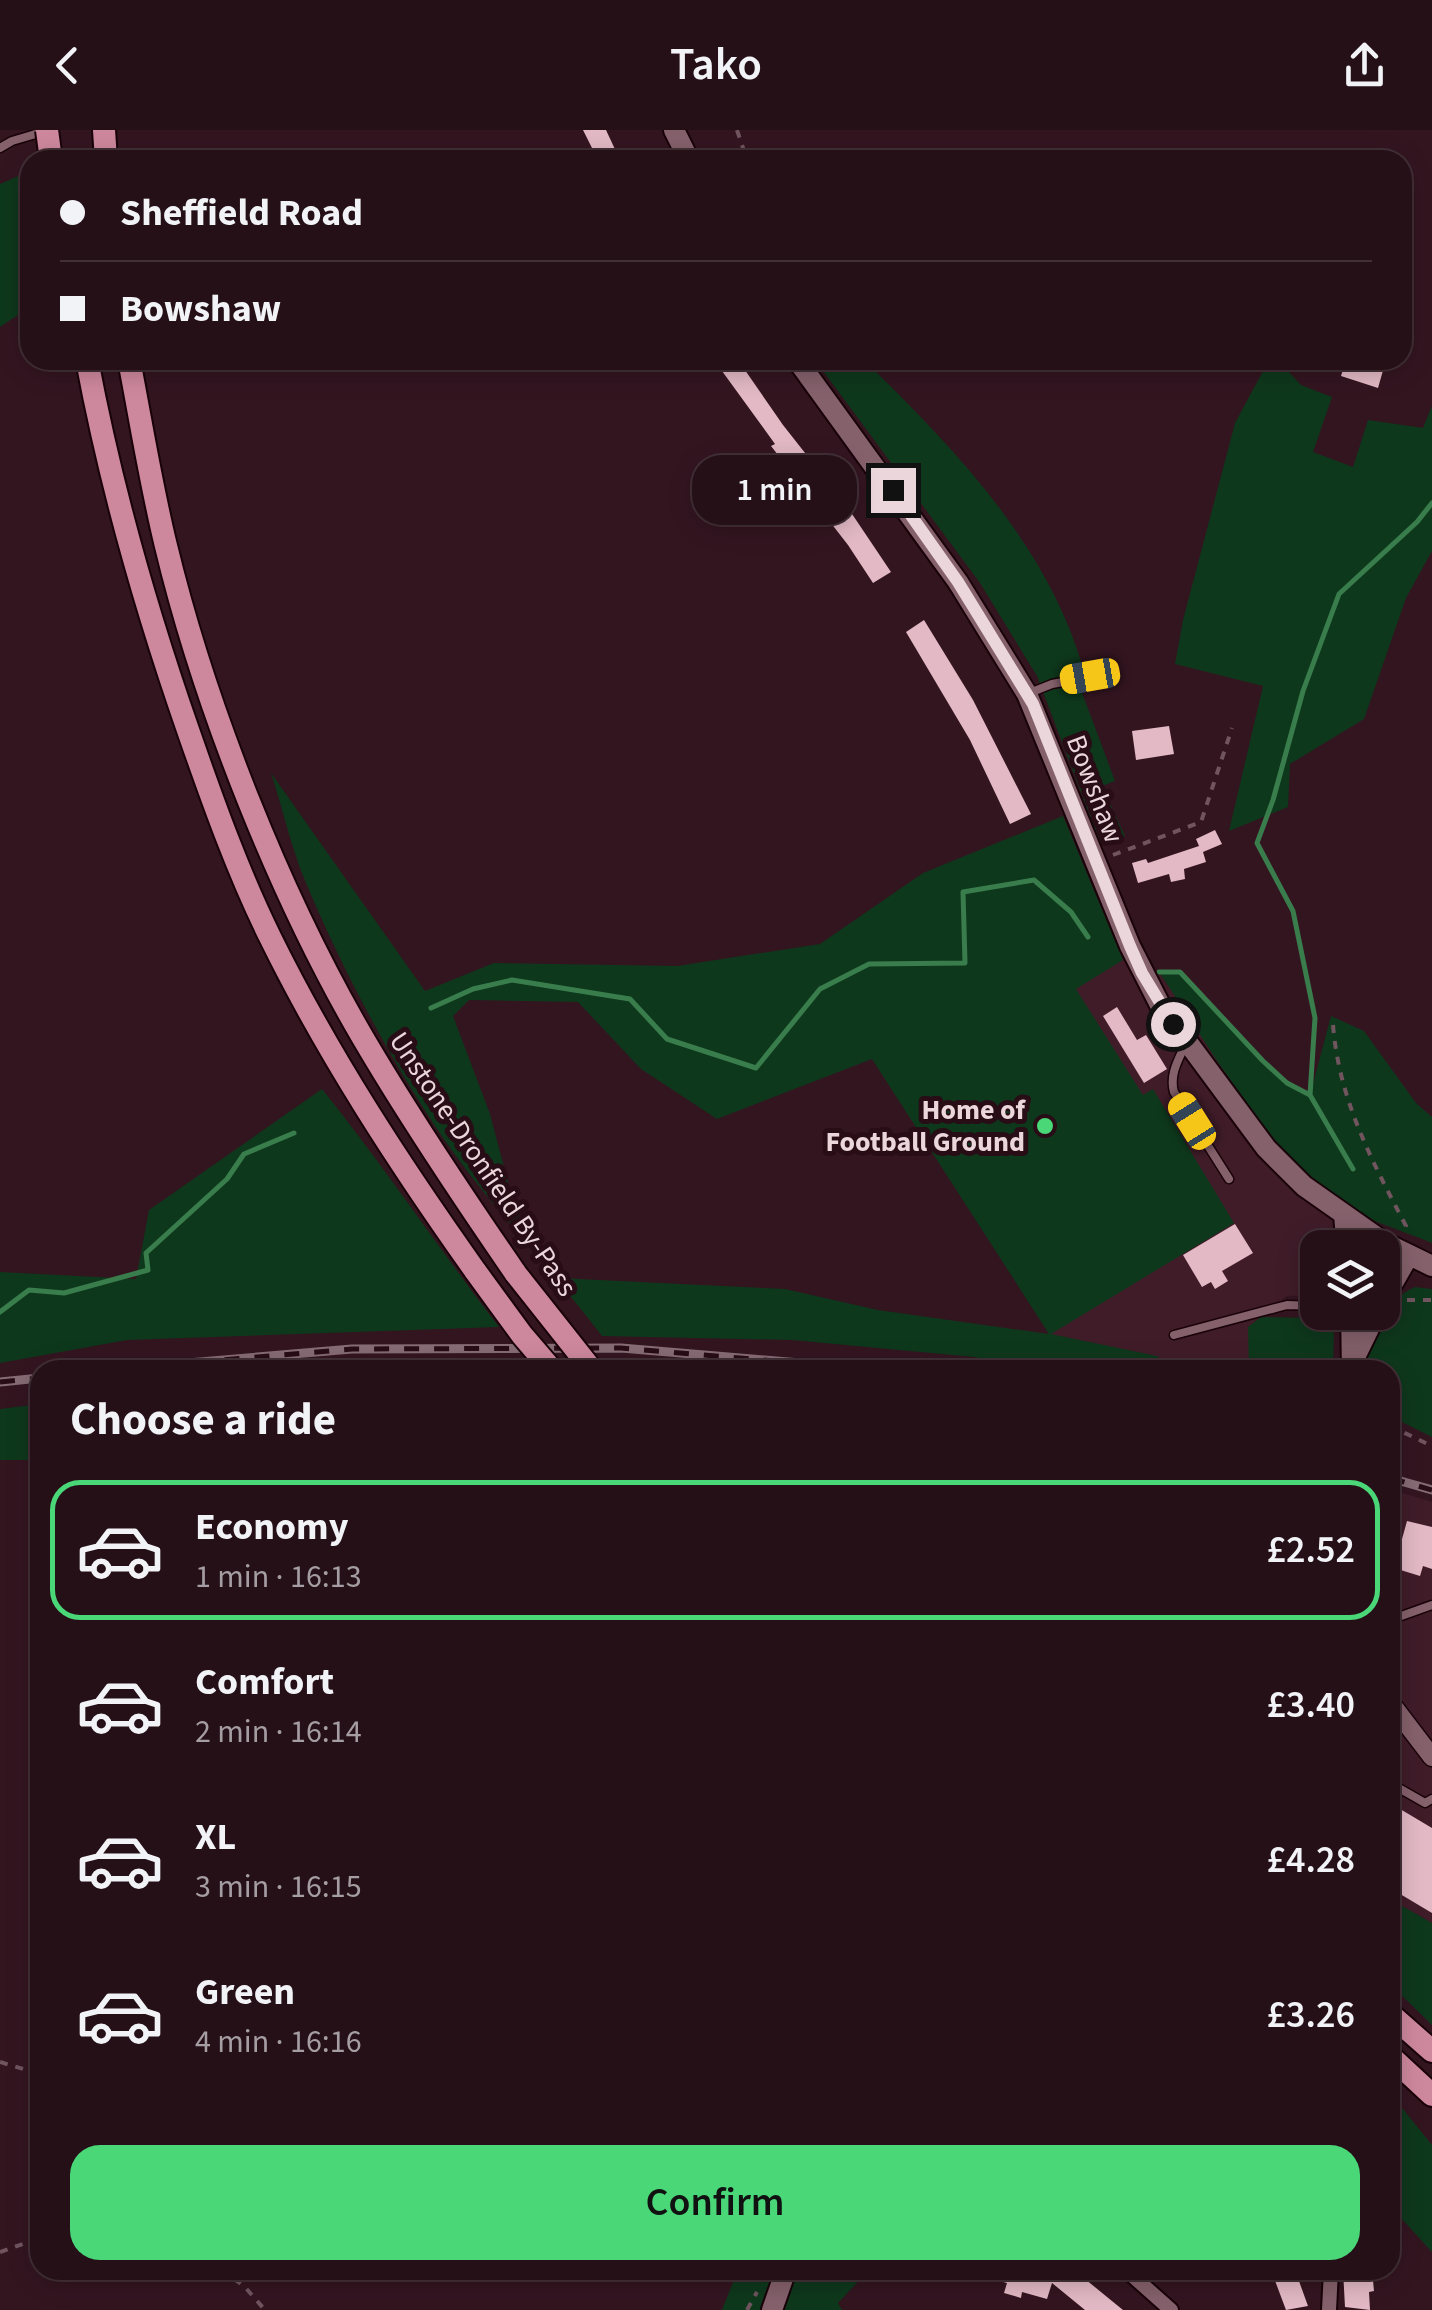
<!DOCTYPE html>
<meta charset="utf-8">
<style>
body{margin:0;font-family:"Source Sans 3",sans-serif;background:#2e1921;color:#f1f3f6;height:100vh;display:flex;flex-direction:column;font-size:38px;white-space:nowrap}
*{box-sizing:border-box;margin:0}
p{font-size:32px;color:#a49da2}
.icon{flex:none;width:55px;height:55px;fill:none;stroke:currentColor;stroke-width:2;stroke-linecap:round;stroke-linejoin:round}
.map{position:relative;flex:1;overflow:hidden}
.sheet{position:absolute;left:30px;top:1230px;width:1370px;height:920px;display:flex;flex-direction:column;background:#261018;border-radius:30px;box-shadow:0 5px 25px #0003,0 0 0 2px #423037}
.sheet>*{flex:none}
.hud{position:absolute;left:20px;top:20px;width:1392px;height:220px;border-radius:30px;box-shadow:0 5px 25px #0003,0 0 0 2px #423037;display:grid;align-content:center;height:220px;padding:0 40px;background:#261018}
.controls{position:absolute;left:1300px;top:1100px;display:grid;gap:20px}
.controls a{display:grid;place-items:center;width:100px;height:100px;border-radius:20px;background:#261018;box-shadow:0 5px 25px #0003,0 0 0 2px #423037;font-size:50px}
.end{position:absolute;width:45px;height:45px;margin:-22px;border:12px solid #ebd6dc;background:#111;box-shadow:0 0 0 5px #111}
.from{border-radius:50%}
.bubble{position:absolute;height:70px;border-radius:30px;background:#261018;box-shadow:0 5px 25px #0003,0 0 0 2px #423037;font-size:32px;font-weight:600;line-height:70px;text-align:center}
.car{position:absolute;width:30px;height:60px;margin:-30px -15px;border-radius:12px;box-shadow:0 0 8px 2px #0007;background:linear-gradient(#f5c518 24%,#345 0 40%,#f5c518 0 76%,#345 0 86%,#f5c518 0)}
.hud b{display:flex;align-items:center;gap:35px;height:95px;font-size:38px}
.hud b+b{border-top:2px solid #423037}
.hud i{width:25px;height:25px;background:#f1f3f6}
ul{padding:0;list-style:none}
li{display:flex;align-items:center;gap:30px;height:140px;margin:0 20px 15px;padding:0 20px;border:5px solid transparent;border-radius:30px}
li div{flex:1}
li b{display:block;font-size:38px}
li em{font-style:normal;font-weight:600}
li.active{border-color:#49d778}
li>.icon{width:90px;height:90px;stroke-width:1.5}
h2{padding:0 40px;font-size:45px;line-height:120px}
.button{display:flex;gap:20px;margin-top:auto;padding:20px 40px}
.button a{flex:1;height:115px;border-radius:30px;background:#49d778;color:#111;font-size:40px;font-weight:600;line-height:115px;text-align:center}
header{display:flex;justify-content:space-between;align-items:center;height:130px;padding:0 40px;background:#261018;font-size:45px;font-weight:600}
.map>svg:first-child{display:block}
</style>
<header><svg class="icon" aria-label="back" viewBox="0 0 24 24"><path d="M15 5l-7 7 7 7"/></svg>Tako<svg class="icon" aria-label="share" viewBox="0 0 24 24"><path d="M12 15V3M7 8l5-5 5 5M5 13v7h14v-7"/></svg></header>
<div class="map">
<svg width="1432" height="2180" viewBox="0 0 1432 2180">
<rect width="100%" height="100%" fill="#331520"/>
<path fill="#401c29" d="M1123 830 1159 842 1273 1009 1320 1057 1349 1117 1318 1118 1317 1165 1287 1166 1249 1197V1240H1171L1156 1226 1050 1204 1076 858Z
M1390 1359 1432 1372V1793L1390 1769Z"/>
<path fill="#0e381c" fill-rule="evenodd" d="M30 41V177L0 197V54Z
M815 230H864C953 317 1048 415 1083 538L1074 541 1115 651 1102 656 1125 706 1100 713 1037 546 980 453Z
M1269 230H1278L1301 255 1332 267 1313 322 1353 337 1368 290 1423 298 1432 276V421L1406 468 1364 589 1290 634 1288 677 1229 701 1263 556 1175 534 1183 490 1235 293Z
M271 643 425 861 494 833 677 836 820 814 923 743 1063 686 1123 830 1076 859 1143 965 1153 959 1234 1093 1051 1204 1157 1226 1171 1240H1043L974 1227 792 1210 602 1206C548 1135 485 1071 435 996 385 920 341 836 306 753 291 718 283 679 271 643ZM469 870 578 872 641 939 717 989 872 929 1049 1204 878 1180 785 1159 558 1148 514 1075 490 984 453 886Z
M1159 842H1180L1287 953 1310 965 1331 886 1364 901 1416 973 1432 987V1113C1406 1102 1378 1094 1353 1081 1280 1042 1206 911 1159 842Z
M322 959C384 1036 439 1119 499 1197L127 1210 0 1233V1142L136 1149 149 1080Z
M1415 1157 1432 1159V1307L1390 1286V1240H1364C1373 1206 1381 1172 1415 1157Z
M1261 1187 1325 1188 1334 1198 1333 1240H1249L1248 1197Z
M40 1274V1330H0V1279Z
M1390 1769 1432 1793V1895L1390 1854Z
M1390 1963 1432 2015V2122L1390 2076Z
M738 2140H776L761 2180H722Z
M796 2140H869L838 2173 842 2180H779Z"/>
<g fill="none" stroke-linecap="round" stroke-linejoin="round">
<path stroke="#397d4c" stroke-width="5" d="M1159 842H1180L1263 931 1287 953 1310 965 1353 1039
M431 878 473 859 512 850 630 869 667 909 756 938 820 859 869 834 965 833 963 762 1034 750 1071 782 1088 807
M1310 965 1315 888 1293 781 1257 713 1273 670 1303 561 1339 464 1417 392 1432 373
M0 1182 29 1160 64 1163 148 1140 146 1123 227 1049 244 1024 294 1003"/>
</g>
<path fill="#e2b9c5" d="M583 0H606L620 30H598Z
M714 230H738L783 295 846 375 891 442 873 453 848 415 771 316 775 314Z
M1346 230H1386L1378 258 1341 246Z
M924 490 973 570 1031 684 1010 694 970 610 906 502Z
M1169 596 1174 624 1136 630 1132 601Z
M1215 700 1222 714 1203 722 1206 732 1184 739 1185 749 1171 752 1169 744 1138 753 1132 733 1146 729 1148 733 1199 716 1196 709Z
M1117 877 1137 910 1146 905 1167 939 1144 953 1103 886Z
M1235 1094 1253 1123 1222 1141 1228 1151 1215 1159 1211 1152 1202 1157 1183 1125Z
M1407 1391 1432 1397V1439L1423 1436 1420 1446 1394 1438Z
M1390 1673 1432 1698V1783L1390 1758Z
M979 2140H1074L1123 2180H1085L1052 2153 1047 2169 1022 2162 1021 2168 1004 2163 1007 2153 978 2145Z
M1271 2140H1295L1308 2176 1286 2180Z
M1343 2140H1372L1374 2161 1369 2162 1370 2180 1345 2177Z"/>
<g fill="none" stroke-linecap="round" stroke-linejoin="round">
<defs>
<path id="service" d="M0 18 12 11 46 1
M1027 564 1052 554 1089 547
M1186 913C1179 929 1169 944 1174 962L1229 1049
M1174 1205 1287 1175 1318 1176
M1390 1490 1432 1475
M1390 1653 1425 1673 1432 1669"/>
<path id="minor" d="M1126 2140 1171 2180
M1329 2180 1331 2140"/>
<path id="tertiary" d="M1390 1572 1432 1627"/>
<path id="secondary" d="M674 0 689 30
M797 230 958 452 1027 564 1130 816 1160 875 1266 1018 1304 1056 1385 1113 1432 1136
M1344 1085 1347 1118
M1382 1172 1409 1125
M1351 1182 1352 1240
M1355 1227 1377 1182
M772 2180 786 2140"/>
<path id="trunk" d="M104 0 106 30
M87 230C111 358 146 480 189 603 213 672 238 742 270 807 328 925 400 1035 476 1142
M129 230C141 292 151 355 166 416 205 577 280 766 363 908 411 990 463 1067 516 1144
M1390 1884 1432 1921
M1390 1926 1432 1965"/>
</defs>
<use href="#service" stroke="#190209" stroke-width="11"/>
<use href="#minor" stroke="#190209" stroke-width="18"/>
<use href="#tertiary" stroke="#190209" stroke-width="21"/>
<use href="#secondary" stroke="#190209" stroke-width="24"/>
<use href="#trunk" stroke="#190209" stroke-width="26"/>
<path stroke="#70555f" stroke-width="4" stroke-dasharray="8 8" stroke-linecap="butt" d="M737 0 747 30
M1113 725 1201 692 1232 598
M1333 895C1339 970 1372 1031 1406 1096L1404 1101
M1407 1170H1432
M1390 1296 1432 1316
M0 1932 40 1944
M0 2122 40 2108
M221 2140 244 2156 265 2180
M747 2180 757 2162"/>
<use href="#service" stroke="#85616c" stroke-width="8"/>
<use href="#minor" stroke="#85616c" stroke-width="14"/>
<use href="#tertiary" stroke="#85616c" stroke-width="18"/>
<use href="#secondary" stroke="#85616c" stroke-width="20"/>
<use href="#trunk" stroke="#ce889e" stroke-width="22"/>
<defs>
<path id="rail" d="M105 1240 352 1219 621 1218 883 1240
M0 1252 40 1248
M1390 1348 1432 1360"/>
</defs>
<use href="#rail" stroke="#866c75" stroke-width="9"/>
<use href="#rail" stroke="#280c16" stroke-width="5" stroke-dasharray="15" stroke-linecap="butt"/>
<defs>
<path id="trunk-bridge" d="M47 0 51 30
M476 1142 522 1205 552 1240
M516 1144 592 1240"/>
</defs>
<use href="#trunk-bridge" stroke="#190209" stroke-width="26" stroke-linecap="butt"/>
<use href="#trunk-bridge" stroke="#ce889e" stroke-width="22"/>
</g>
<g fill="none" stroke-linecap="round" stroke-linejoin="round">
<path stroke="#ebd6dc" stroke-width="12" d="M893 360 958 452 1033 574 1130 816 1142 843 1173 894"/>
</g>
<circle fill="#49d778" stroke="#280c16" stroke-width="4" cx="1045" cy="996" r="10"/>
<g text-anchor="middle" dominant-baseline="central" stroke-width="10" stroke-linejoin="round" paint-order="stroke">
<g font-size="28" fill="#ebd6dc" stroke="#280c16">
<text transform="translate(1095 659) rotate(69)">Bowshaw</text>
<text transform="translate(483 1034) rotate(56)">Unstone-Dronfield By-Pass</text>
</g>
<g font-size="28" font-weight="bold" fill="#ebd6dc" stroke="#280c16" text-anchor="end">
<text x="1025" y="980">Home of<tspan x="1025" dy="32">Football Ground</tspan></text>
</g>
</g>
</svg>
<div class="controls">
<a><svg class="icon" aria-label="layers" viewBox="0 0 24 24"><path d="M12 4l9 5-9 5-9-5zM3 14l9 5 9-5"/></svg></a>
</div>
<i class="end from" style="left:1173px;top:894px"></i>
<i class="end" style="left:893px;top:360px"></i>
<div class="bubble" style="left:692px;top:325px;width:165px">1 min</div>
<i class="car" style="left:1090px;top:546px;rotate:260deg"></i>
<i class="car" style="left:1192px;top:991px;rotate:328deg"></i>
<div class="hud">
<b><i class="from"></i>Sheffield Road</b>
<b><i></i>Bowshaw</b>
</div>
<section class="sheet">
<h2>Choose a ride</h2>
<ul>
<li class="active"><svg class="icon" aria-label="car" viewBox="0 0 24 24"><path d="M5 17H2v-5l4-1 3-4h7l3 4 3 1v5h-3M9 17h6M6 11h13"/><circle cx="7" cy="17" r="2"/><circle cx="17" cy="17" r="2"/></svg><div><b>Economy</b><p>1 min · 16:13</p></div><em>£2.52</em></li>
<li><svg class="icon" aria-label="car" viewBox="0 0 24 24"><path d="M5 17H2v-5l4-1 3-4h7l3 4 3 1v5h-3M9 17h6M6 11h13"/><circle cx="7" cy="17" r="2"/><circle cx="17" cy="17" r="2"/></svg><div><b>Comfort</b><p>2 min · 16:14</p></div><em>£3.40</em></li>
<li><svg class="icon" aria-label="car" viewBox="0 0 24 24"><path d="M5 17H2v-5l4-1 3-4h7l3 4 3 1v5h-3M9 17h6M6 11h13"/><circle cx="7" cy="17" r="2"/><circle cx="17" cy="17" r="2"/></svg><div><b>XL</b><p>3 min · 16:15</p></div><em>£4.28</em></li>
<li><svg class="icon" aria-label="car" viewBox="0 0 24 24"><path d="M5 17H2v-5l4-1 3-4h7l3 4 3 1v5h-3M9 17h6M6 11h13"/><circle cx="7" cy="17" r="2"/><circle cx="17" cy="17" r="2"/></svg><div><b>Green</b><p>4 min · 16:16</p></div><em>£3.26</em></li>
</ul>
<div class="button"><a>Confirm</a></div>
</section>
</div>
